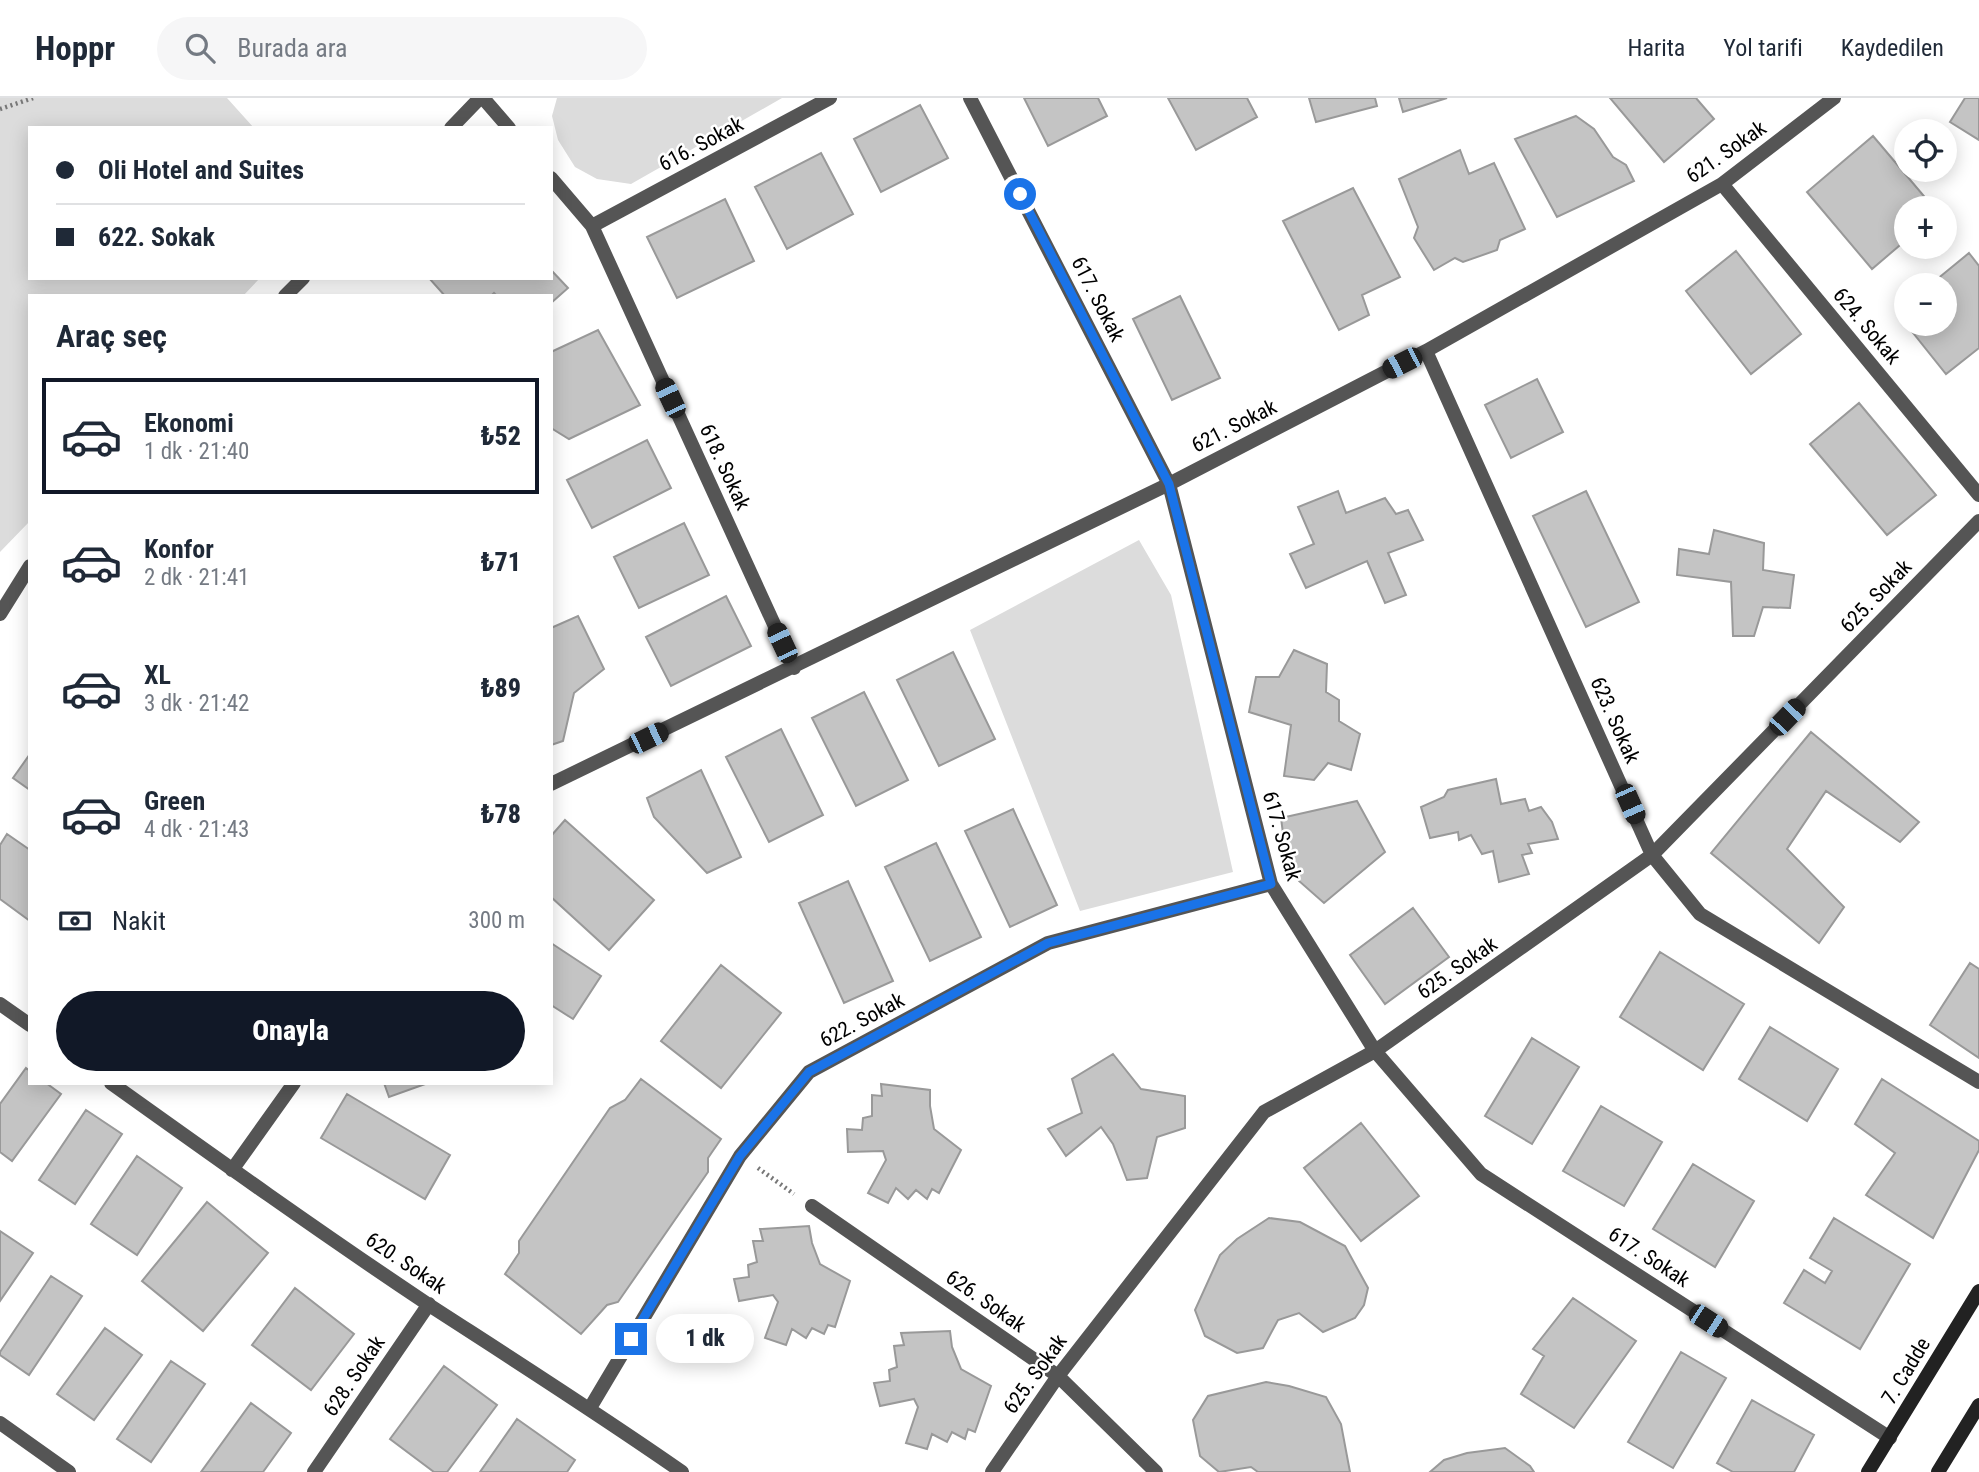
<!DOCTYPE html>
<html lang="tr">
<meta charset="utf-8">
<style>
body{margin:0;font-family:"Roboto Condensed",sans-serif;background:#f6f6f7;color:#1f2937;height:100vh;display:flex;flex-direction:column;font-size:26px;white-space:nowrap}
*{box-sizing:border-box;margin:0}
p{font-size:23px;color:#747a83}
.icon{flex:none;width:38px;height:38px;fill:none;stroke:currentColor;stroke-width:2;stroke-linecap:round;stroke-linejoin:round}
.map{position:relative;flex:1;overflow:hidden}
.drawer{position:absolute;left:28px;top:196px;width:525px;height:791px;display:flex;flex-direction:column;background:#fff;border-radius:0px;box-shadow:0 4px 18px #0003}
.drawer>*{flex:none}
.hud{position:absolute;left:28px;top:28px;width:525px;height:154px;border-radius:0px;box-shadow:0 4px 18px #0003;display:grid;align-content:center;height:154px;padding:0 28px;background:#fff}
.buttons{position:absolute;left:1894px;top:21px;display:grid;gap:14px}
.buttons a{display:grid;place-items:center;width:63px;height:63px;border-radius:50%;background:#fff;box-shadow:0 4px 18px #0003;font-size:35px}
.end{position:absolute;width:32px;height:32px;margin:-16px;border:9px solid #1a73e8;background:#fff;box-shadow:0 0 0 4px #fff}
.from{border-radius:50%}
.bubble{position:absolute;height:49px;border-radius:24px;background:#fff;box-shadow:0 4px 18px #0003;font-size:23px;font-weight:800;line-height:49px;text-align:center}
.car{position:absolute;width:21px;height:42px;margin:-21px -10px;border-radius:9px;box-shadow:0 0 5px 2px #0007;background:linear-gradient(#222 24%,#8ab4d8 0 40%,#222 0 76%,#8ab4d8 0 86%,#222 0)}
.hud b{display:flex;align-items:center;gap:24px;height:66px;font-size:26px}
.hud b+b{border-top:2px solid #e0e1e3}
.hud i{width:18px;height:18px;background:#1f2937}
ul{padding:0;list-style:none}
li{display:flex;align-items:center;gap:21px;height:116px;margin:0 14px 10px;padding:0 14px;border:4px solid transparent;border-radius:0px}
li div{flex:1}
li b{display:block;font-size:26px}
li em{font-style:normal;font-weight:800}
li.on{border-color:#111827}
li>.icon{width:63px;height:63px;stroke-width:1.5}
h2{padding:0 28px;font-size:32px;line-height:84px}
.pay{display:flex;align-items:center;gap:18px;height:77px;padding:0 28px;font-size:26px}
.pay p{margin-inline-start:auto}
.action{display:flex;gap:14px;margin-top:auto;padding:14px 28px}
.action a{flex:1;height:80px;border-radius:42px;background:#111827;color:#fff;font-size:28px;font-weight:800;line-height:80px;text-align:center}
header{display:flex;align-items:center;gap:42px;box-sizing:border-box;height:98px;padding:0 35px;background:#fff;border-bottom:2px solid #e0e1e3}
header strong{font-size:33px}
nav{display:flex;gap:38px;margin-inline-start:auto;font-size:24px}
.search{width:490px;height:63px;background:#f6f6f7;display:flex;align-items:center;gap:18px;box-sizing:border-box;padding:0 24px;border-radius:38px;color:#747a83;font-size:26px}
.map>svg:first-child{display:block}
</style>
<header>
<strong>Hoppr</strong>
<div class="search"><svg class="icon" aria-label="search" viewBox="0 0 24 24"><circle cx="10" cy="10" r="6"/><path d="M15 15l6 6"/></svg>Burada ara</div>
<nav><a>Harita</a><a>Yol tarifi</a><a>Kaydedilen</a></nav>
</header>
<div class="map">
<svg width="1979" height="1374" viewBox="0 0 1979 1374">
<rect width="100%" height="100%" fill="#fff"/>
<path fill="#dcdcdc" d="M0 0H227L254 30H30V180H260L243 198H30V423L0 454Z
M557 0H782L631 86 597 81 575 69 558 42 552 18Z
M1139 442 1171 497 1233 774 1080 813 970 532Z"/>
<path fill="#c4c4c4" stroke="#999" stroke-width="2" d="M1024 0H1098L1107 18 1048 48Z
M1168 0H1247L1257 19 1196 52Z
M1309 0H1375L1377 8 1316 24Z
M1399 0H1447L1403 14Z
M1610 0H1696L1714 21 1664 64Z
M1965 0H1979V42L1950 24Z
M920 7 948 60 881 94 854 41Z
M1576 18 1594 31 1613 59 1626 67 1634 83 1557 119 1515 41Z
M1873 38 1934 110H1906V142L1872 171 1807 94Z
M1460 52 1469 76 1494 65 1525 131 1500 142 1497 152 1463 164 1455 160 1434 172 1414 140 1418 129 1399 81Z
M821 55 853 116 787 151 755 89Z
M1353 90 1400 179 1362 197 1369 217 1339 232 1283 123Z
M725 101 754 163 677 200 647 139Z
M1736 153 1801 236 1751 276 1686 193Z
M1969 155 1979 168V250L1946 276 1906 226H1944V187H1930Z
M551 172 568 190 551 205V198H497L494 195 491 198H445L429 180H551Z
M1180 198 1220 280 1172 302 1133 221Z
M1906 207V226L1897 214Z
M598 232 640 307 569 341 551 330V254Z
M1537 281 1563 334 1511 360 1485 307Z
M1859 305 1936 397 1887 437 1810 346Z
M647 342 671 390 592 430 567 382Z
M1338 393 1346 415 1385 400 1396 416 1408 412 1423 442 1388 455 1406 497 1385 505 1367 463 1306 490 1290 456 1314 446 1298 409Z
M1586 393 1639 504 1586 529 1533 418Z
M684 425 709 477 639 510 614 459Z
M1714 432 1764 445 1763 472 1794 477 1790 510 1763 509 1754 538H1733L1731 484 1677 477 1679 451 1709 456Z
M726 498 751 548 671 588 646 539Z
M578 518 604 571 574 595 563 643 551 647V530Z
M1294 552 1327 566 1326 594 1339 602V623L1360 636 1351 672 1328 665 1314 682 1284 678 1291 627 1249 614 1256 579H1279Z
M953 554 995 641 939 668 897 582Z
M864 594 908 682 856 708 812 620Z
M781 631 823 717 769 744 726 659Z
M1811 634 1919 724 1900 744 1826 693 1787 751 1844 809 1819 845 1711 755Z
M30 656V692L13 680Z
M701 672 741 759 707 775 654 719 647 700Z
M1496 681 1501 706 1525 701 1529 713 1541 709 1552 724 1558 741 1528 746 1532 755 1522 757 1529 776 1499 784 1493 753 1482 756 1471 737 1459 742 1458 734 1430 740 1421 709 1444 699 1448 692Z
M1357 703 1385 754 1324 805 1299 783 1285 751 1281 720Z
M1013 711 1057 807 1010 829 965 733Z
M565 722 654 802 609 852 551 799V738Z
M7 736 30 752V823L0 801V747Z
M936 745 981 839 930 863 885 769Z
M848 783 893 883 844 905 799 805Z
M1413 810 1449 859 1385 906 1350 857Z
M551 845 601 878 573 921 551 907Z
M1660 854 1744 906 1703 972 1620 919Z
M1970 865 1979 871V960L1930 927Z
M721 867 781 915 721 990 661 943Z
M1770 929 1838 971 1807 1023 1739 981Z
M1532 940 1579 969 1532 1046 1485 1018Z
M1113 956 1141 991 1185 998V1030L1157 1039 1147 1080 1127 1082 1113 1046 1101 1029 1066 1058 1048 1031 1082 1015 1072 981Z
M26 970 30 973V985H46L61 996 12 1063 0 1054V1006Z
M641 981 721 1041 708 1060V1074L618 1204 607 1207 581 1236 505 1176 519 1155V1143L610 1010 625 1002Z
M1882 981 1979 1043V1052L1933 1140 1866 1097 1895 1055 1855 1026Z
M384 985H428L389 999Z
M881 986 930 992V1008L934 1031 961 1052 939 1095 932 1091 927 1101 916 1092 908 1101 896 1090 888 1105 868 1095 886 1062 883 1053 848 1054 847 1031 862 1032 863 1020 872 1018V997L882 998Z
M347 996 450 1057 425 1101 321 1040Z
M1601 1008 1662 1044 1624 1108 1563 1073Z
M86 1012 122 1036 75 1106 39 1082Z
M1361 1025 1419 1098 1361 1143 1304 1070Z
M137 1058 182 1090 137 1157 91 1126Z
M1693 1066 1754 1103 1715 1169 1653 1131Z
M207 1104 268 1155 203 1233 142 1183Z
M1269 1120 1300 1124 1345 1148 1368 1190 1364 1207 1355 1220 1323 1234 1299 1215 1278 1222 1263 1250 1237 1255 1205 1238 1195 1212 1220 1157 1237 1141Z
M1834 1120 1910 1166 1860 1251 1784 1205 1804 1172 1825 1185 1832 1173 1810 1160Z
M809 1128 812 1145 820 1166 850 1183 835 1229 828 1227 824 1236 812 1230 806 1240 792 1231 786 1247 765 1240 778 1204 773 1197 739 1203 734 1181 749 1179 748 1167 757 1164 753 1143H763L760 1131Z
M0 1133 33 1155 0 1203Z
M51 1178 82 1198 29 1277 0 1257V1254Z
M295 1190 354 1236 311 1292 252 1247Z
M1573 1200 1636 1243 1574 1330 1521 1296 1544 1258 1533 1251Z
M105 1230 142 1257 94 1322 57 1296Z
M950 1233 952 1249 961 1271 991 1288 975 1334 968 1331 965 1341 952 1334 947 1344 932 1336 927 1351 906 1345 918 1309 914 1301 880 1308 874 1285 890 1283 889 1272 897 1269 894 1248 904 1247 901 1235Z
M1681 1254 1726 1280 1673 1370 1628 1344Z
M171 1263 205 1286 151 1364 117 1341Z
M444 1268 497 1307 447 1374H434L390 1341Z
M1266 1284 1289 1288 1326 1299 1341 1326 1350 1374H1258L1251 1369 1219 1374 1200 1358 1193 1322 1208 1298Z
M1752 1302 1814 1337 1794 1374H1733L1717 1365Z
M251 1305 291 1335 263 1374H201Z
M517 1321 575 1362 567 1374H480Z
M1505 1350 1530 1368 1534 1374H1430L1444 1362 1467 1355Z"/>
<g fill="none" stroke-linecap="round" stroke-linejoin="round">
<path stroke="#777" stroke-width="4.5" stroke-dasharray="2 3.5" stroke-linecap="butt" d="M0 11 33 0
M758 1070 794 1096"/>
<path stroke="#555" stroke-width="14" d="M483 0 509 30
M970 0 1169 386 1271 786 1375 953 1481 1076 1890 1340
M551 80 592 128 794 570
M1722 86 1979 397
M592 128 830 0
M1426 253 1652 757 1700 816 1979 984
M551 686 1169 386 1426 253 1722 86 1834 0
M0 906 30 927
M111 985C216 1060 321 1135 429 1207 514 1262 599 1316 682 1374
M232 1072 294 985
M812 1108 1058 1278 1156 1374
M590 1310 740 1058 809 974 1048 845 1271 786
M0 1325 69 1374
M314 1374 429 1206
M992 1374 1058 1278 1264 1014 1375 953 1652 757 1979 423"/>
<path stroke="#555" stroke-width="14" d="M451 30 480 0
M285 198 303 180
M0 516 30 468"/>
<path stroke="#222" stroke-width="14" d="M1868 1374 1979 1193
M1938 1374 1979 1307"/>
</g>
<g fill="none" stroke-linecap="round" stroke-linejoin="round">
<path stroke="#1a73e8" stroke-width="9" d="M631 1241 740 1058 809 974 1048 845 1271 786 1169 386 1020 96"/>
</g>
<g text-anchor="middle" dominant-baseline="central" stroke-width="5" stroke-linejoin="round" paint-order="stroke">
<g font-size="21" fill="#000" stroke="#fff">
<text transform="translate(701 46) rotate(-28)">616. Sokak</text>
<text transform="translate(1726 54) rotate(-35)">621. Sokak</text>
<text transform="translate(1098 201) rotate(63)">617. Sokak</text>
<text transform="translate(1867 228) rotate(50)">624. Sokak</text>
<text transform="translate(1234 328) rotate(-27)">621. Sokak</text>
<text transform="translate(725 369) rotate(65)">618. Sokak</text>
<text transform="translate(1876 498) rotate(-46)">625. Sokak</text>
<text transform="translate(1615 622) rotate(66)">623. Sokak</text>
<text transform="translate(1282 738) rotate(74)">617. Sokak</text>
<text transform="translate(1457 870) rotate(-35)">625. Sokak</text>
<text transform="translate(862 922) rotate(-28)">622. Sokak</text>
<text transform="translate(1649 1159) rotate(33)">617. Sokak</text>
<text transform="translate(406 1165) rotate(34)">620. Sokak</text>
<text transform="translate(986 1203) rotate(35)">626. Sokak</text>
<text transform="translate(1906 1273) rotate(-59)">7. Cadde</text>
<text transform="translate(1035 1276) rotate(-54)">625. Sokak</text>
<text transform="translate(354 1278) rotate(-56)">628. Sokak</text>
</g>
</g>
</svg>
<div class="buttons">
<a><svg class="icon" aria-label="locate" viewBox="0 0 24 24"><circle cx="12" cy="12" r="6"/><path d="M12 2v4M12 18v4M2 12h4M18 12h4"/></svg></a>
<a>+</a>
<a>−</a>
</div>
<i class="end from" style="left:1020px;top:96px"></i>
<i class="end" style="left:631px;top:1241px"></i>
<div class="bubble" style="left:656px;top:1216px;width:98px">1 dk</div>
<i class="car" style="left:1402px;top:265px;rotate:243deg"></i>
<i class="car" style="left:670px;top:300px;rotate:335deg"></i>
<i class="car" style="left:782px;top:545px;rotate:335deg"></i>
<i class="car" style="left:1787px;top:619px;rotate:44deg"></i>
<i class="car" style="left:648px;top:640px;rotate:64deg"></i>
<i class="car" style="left:1630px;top:706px;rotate:156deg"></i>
<i class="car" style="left:1708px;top:1223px;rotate:123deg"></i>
<div class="hud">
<b><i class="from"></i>Oli Hotel and Suites</b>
<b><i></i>622. Sokak</b>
</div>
<section class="drawer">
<h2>Araç seç</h2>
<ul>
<li class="on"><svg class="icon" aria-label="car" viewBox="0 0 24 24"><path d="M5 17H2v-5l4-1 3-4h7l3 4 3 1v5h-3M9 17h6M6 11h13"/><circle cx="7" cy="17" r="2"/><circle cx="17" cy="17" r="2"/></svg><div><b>Ekonomi</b><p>1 dk · 21:40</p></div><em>₺52</em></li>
<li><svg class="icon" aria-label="car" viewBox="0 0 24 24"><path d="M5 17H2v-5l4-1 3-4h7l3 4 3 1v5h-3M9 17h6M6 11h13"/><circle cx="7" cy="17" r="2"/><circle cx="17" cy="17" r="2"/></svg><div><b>Konfor</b><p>2 dk · 21:41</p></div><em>₺71</em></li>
<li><svg class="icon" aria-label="car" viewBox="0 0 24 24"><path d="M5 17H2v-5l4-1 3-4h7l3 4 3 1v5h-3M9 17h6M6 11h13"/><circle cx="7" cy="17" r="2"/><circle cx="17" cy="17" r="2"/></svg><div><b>XL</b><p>3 dk · 21:42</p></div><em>₺89</em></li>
<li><svg class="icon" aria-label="car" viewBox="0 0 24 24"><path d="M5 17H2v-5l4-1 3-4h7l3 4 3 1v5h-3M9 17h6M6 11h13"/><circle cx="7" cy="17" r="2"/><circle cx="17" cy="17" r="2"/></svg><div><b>Green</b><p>4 dk · 21:43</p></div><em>₺78</em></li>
</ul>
<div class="pay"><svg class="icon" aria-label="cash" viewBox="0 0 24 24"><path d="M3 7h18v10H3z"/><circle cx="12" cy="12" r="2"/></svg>Nakit<p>300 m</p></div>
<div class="action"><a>Onayla</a></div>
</section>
</div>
